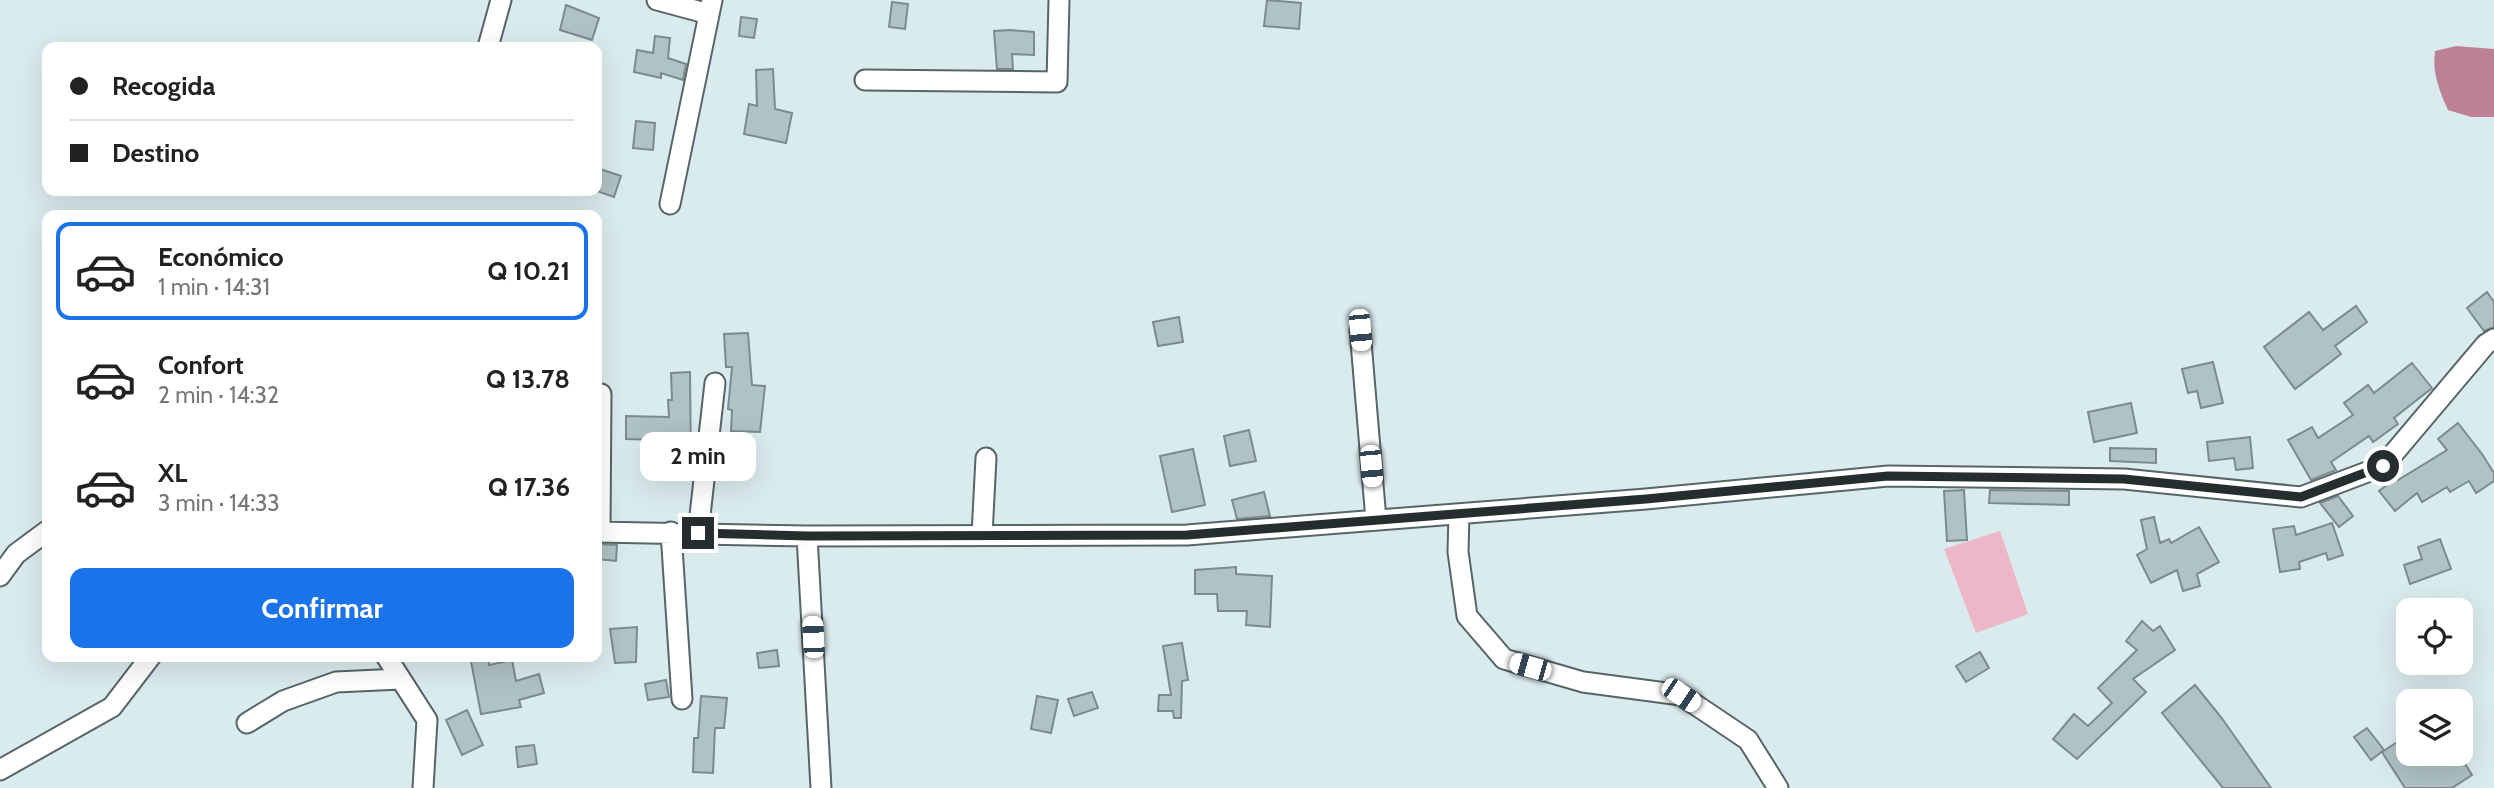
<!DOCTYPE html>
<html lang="es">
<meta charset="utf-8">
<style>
body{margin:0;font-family:Cabin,sans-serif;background:#f2f2f2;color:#222;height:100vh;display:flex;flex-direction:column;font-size:26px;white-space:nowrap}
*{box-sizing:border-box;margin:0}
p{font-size:23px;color:#767676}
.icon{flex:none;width:38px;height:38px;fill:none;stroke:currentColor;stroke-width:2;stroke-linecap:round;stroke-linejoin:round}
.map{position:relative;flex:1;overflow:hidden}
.side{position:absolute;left:42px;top:210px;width:560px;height:452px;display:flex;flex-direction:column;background:#fff;border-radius:14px;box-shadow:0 7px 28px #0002}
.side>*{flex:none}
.top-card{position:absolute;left:42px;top:42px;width:560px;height:154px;border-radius:14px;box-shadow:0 7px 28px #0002;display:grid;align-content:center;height:154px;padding:0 28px;background:#fff}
.controls{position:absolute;left:2396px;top:598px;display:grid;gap:14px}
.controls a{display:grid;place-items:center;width:77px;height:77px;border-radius:14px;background:#fff;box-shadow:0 7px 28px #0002;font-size:35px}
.end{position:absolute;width:32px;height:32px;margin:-16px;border:9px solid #262d2e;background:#fff;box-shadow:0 0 0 4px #fff}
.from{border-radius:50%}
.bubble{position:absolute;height:49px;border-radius:14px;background:#fff;box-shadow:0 7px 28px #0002;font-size:23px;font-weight:700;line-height:49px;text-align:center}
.car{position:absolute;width:21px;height:42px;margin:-21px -10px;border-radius:9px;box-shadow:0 0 5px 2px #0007;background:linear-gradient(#fff 24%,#345 0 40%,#fff 0 76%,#345 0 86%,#fff 0)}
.top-card b{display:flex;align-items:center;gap:24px;height:66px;font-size:26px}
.top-card b+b{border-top:2px solid #e0e0e0}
.top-card i{width:18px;height:18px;background:#222}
ul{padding:12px 0 0;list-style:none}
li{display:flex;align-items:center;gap:21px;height:98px;margin:0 14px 10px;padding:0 14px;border:4px solid transparent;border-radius:14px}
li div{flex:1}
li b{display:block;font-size:26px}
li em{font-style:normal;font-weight:700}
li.selected{border-color:#1a73e8}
li>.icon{width:63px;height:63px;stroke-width:1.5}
.action{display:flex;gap:14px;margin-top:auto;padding:14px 28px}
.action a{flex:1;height:80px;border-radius:14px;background:#1a73e8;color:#fff;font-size:28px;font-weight:700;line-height:80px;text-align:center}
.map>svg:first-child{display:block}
</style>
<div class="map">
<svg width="2494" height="788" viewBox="0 0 2494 788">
<rect width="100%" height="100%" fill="#daebee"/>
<path fill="#eeb7c8" d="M2000 531 2028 614 1976 633 1944 549Z"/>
<path fill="#bd8195" d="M2456 46 2494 49V117H2471L2448 110C2439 90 2432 73 2435 51Z"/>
<path fill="#b0c2c4" stroke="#7b8b8e" stroke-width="2" d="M1267 0 1301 3 1299 29 1264 26Z
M892 2 908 4 905 29 889 27Z
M566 5 599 18 592 40 560 30Z
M741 17 757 19 754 38 739 36Z
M1010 30 1034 32V55L1012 54 1013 69H997L994 31Z
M655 36 670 38 668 58 686 64 683 80 661 73V78L634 72 637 50 653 53Z
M773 69 775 109 792 113 786 143 744 134 749 104 757 106 756 70Z
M636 121 655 123 653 150 633 148Z
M597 168 621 176 614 197 597 191Z
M2487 292 2494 302V327L2484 331 2467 308Z
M2356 306 2367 322 2335 346 2341 354 2295 389 2264 347 2309 312 2323 330Z
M1179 317 1183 342 1158 346 1153 322Z
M748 333 752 385 765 386 760 432 731 431 732 410 728 409 732 367H726L724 334Z
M2213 362 2223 403 2201 408 2197 391 2188 393 2182 369Z
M2412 363 2432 388 2394 418 2398 424 2373 442 2369 436 2331 462 2336 470 2311 480 2288 440 2312 427 2318 438 2353 415 2344 403 2368 385 2374 393Z
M690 372 691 468H660L659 440 626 439V416L669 417 668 400H672L671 373Z
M2131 403 2137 433 2094 442 2088 412Z
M2458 423 2482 454 2494 473V481L2476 493 2469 481 2450 492 2447 487 2422 502 2417 493 2395 511 2379 491 2396 478 2398 480 2447 450 2438 439Z
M1249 430 1256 461 1230 466 1224 436Z
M2250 437 2253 468 2236 470 2234 458 2209 461 2207 442Z
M2110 448 2156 449V463L2110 461Z
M1193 449 1205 505 1172 512 1160 456Z
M1964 490 1967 540 1947 541 1944 491Z
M1990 490 2069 491V505L1989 503Z
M1264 492 1270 516 1237 519 1232 500Z
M2338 496 2353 516 2339 527 2320 503Z
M2154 517 2160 543 2169 539 2171 543 2199 527 2219 562 2197 574 2200 586 2183 591 2177 570 2151 583 2137 555 2147 549 2141 520Z
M2332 523 2343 555 2328 560 2326 553 2299 562 2300 569 2280 572 2273 529 2294 526 2296 535Z
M2440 539 2451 569 2410 584 2404 565 2422 559 2418 547Z
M597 544 617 545 616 561 597 559Z
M1236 567V574L1272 576 1270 627 1246 625 1247 611H1218L1217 594H1195V570Z
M2142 621 2153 631 2160 626 2175 650 2133 679 2146 692 2077 759 2053 739 2074 714 2088 726 2112 703 2098 688 2137 650 2126 641Z
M637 627 636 662 615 663 610 629Z
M1182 643 1188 680 1182 681 1181 718H1174L1173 711H1158L1159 695H1171L1163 646Z
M777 650 779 666 759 668 757 653Z
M1980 652 1989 668 1966 682 1956 666Z
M470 656H488L489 665 512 660 516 681 539 674 544 693 519 700 521 707 481 714Z
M666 680 669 697 648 700 645 684Z
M2195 685 2221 717 2271 788H2223L2162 713Z
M1092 692 1098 708 1074 716 1068 699Z
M701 696 727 698 724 728H715L713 773 693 772 694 738H698Z
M1037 696 1058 700 1051 733 1031 729Z
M467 710 483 745 462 755 446 720Z
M2367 728 2384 750 2371 760 2354 737Z
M2408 735V754H2459L2472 775 2452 788H2405L2382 752Z
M534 745 537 764 518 767 516 747Z"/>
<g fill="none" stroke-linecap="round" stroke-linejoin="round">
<defs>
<path id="street" d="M657 0 709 14
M488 47 501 0
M865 80 1057 82 1059 0
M670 204 712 0
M1360 330 1376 520
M1459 514 1458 552 1467 616 1504 659 1583 682 1681 695 1748 740 1778 788
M597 532 807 536 1187 535 1646 499 1888 476 2124 479 2301 497 2383 466 2486 344 2494 339
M600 532 601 394
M671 532 682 699
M698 533 715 383
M982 535 986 458
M807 536 821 788
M0 576 16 554 47 531
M386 656 427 720 423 788
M247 723 283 701 336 682 400 679
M0 770 112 707 151 656"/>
</defs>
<use href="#street" stroke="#566567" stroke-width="23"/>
<use href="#street" stroke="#fff" stroke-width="19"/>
</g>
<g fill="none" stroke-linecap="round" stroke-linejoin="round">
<path stroke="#262d2e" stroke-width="9" d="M698 533 807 536 1187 535 1646 499 1888 476 2124 479 2301 497 2383 466"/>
</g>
</svg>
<div class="controls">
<a><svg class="icon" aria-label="locate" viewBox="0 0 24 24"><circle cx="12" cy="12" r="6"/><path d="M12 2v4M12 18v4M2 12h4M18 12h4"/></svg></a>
<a><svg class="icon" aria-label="layers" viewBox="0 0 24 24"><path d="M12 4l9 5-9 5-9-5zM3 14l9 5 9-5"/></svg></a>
</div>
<i class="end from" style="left:2383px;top:466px"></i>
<i class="end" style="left:698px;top:533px"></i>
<div class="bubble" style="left:640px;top:432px;width:116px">2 min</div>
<i class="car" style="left:1360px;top:330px;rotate:175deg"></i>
<i class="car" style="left:1371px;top:466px;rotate:175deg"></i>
<i class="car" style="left:813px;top:637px;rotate:357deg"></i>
<i class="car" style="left:1530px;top:667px;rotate:286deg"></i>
<i class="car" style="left:1681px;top:695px;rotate:124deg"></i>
<div class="top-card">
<b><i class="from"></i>Recogida</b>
<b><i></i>Destino</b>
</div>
<section class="side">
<ul>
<li class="selected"><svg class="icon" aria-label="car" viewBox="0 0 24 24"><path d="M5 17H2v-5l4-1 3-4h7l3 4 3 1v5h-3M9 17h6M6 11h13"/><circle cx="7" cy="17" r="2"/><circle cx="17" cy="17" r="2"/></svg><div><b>Económico</b><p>1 min · 14:31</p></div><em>Q 10.21</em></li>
<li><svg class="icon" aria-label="car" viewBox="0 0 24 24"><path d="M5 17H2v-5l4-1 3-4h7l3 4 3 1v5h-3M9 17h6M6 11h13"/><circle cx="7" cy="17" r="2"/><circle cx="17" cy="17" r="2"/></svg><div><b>Confort</b><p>2 min · 14:32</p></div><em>Q 13.78</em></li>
<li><svg class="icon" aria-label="car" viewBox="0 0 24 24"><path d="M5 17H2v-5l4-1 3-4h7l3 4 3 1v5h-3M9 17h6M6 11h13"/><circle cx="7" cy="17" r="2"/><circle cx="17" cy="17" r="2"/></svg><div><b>XL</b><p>3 min · 14:33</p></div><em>Q 17.36</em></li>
</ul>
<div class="action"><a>Confirmar</a></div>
</section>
</div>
